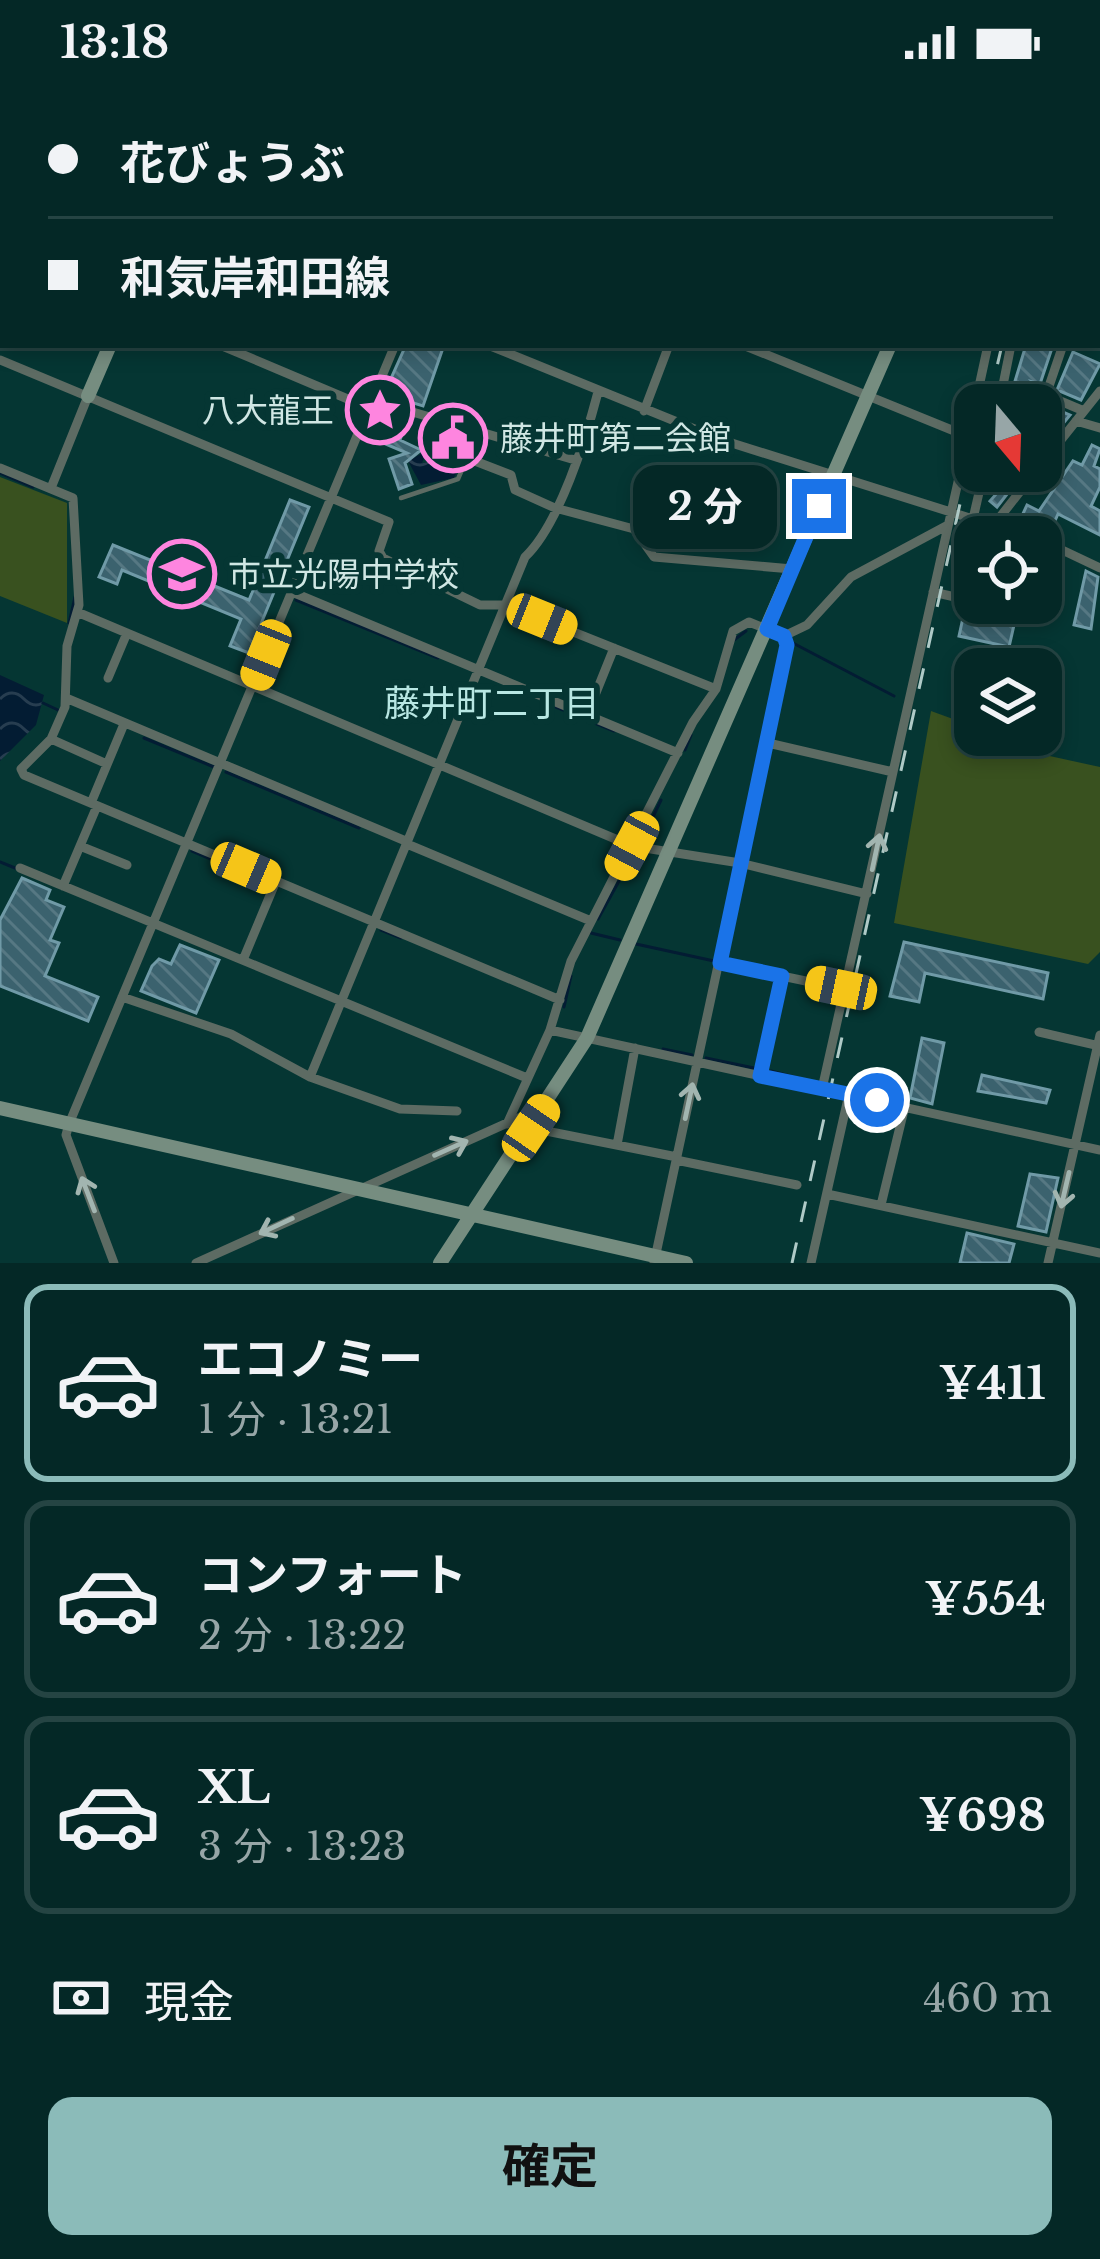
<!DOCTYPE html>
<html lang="ja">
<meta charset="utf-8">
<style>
body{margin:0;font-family:"Libre Baskerville","Noto Sans JP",serif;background:#0d302e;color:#f1f3f6;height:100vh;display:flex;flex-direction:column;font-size:45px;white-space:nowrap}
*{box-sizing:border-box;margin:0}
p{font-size:39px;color:#97a6a7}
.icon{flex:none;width:66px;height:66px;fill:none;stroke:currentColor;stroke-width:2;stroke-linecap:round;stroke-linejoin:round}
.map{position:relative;height:1179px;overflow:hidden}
.sheet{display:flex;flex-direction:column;background:#042826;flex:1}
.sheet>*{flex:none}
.banner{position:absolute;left:0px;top:0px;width:1101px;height:264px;box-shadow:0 6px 18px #0003,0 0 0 3px #254443;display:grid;align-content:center;height:264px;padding:0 48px;background:#042826}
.needle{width:78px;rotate:161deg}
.tools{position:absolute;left:954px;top:300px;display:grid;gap:24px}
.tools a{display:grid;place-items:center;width:108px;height:108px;border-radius:24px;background:#042826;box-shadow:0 6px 18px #0003,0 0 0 3px #254443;font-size:60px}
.end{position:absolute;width:54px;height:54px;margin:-27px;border:15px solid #1a73e8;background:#fff;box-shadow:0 0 0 6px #fff}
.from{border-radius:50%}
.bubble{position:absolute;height:84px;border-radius:24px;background:#042826;box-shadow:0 6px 18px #0003,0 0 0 3px #254443;font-size:39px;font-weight:700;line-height:84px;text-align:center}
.car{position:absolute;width:36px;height:72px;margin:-36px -18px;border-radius:15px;box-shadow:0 0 9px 3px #0007;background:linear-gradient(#f5c518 24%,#345 0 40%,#f5c518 0 76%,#345 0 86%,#f5c518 0)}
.banner b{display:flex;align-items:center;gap:42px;height:114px;font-size:45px}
.banner b+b{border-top:3px solid #254443}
.banner i{width:30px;height:30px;background:#f1f3f6}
ul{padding:21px 0 0;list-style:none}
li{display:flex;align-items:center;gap:36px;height:198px;margin:0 24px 18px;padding:0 24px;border:6px solid #254443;border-radius:24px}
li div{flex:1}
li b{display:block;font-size:45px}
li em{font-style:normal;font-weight:700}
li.current{border-color:#8bbbb9}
li>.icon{width:108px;height:108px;stroke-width:1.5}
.pay{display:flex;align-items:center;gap:30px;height:132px;padding:0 48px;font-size:45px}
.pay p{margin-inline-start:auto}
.action{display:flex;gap:24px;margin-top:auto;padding:24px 48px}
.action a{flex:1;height:138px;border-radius:24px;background:#8bbbb9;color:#111;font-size:48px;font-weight:700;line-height:138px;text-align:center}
.status{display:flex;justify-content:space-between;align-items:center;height:84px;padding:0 60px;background:#042826;direction:ltr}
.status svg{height:33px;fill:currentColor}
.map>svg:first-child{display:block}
</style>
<div class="status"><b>13:18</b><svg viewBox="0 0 49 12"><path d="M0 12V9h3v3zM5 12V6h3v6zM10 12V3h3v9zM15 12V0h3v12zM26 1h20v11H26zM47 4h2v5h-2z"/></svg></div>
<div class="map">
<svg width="1100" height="1179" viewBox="0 0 1100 1179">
<defs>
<pattern id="water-waves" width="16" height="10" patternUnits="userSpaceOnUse" patternTransform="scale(3)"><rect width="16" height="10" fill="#031c33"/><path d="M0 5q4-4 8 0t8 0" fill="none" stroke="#273d50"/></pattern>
<pattern id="building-back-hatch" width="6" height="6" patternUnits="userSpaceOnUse" patternTransform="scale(3)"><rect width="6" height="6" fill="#3b626e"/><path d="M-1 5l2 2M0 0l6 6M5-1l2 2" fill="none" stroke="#567883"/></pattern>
</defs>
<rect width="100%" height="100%" fill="#053633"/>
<path fill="#39511f" d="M0 393 67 419V539L0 512Z
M1041 588 1059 595 1045 671 1100 683V868L1088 880 894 839 931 627 975 643V651H1041Z"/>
<path fill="url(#water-waves)" d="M441 361 464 373 454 394 421 401 408 377 428 366 422 379 442 377 445 371 435 364Z
M0 591 44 611 36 641 0 677Z"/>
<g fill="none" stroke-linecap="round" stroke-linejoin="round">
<path stroke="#031c33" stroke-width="3" d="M0 389 33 403
M296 516 438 574
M69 539 75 513
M734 556 746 547
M791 558 894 612
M43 619 58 626
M556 623 614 647
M144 654 214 683
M685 666 691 651
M226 688 359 744
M642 756 661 716
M192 767 267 799
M0 778 15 784
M598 835 635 768
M381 846 401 854
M591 849 620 856
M636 860 714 877
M564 923 571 892
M663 965 692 971
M706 974 754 984
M771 987 814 998"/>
</g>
<path fill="url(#building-back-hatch)" stroke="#709aa7" stroke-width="3" d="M406 261H444L423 322 384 310Z
M1026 261H1053L1040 300 1033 298 1039 304 1037 321H1011L1021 309 1012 307Z
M1073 268 1100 280 1081 316 1057 306Z
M1049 322 1070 331 1043 364 1041 342Z
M383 339 403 347 400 356 421 366 405 379 412 400 399 405 389 375 407 369 376 356Z
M1092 361 1100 365 1094 382 1100 385V403L1091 422 1100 427V451L1058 430 1050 448 1021 434 1027 421 1039 427 1073 377 1082 381Z
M999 387H1025L997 423 990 417 998 408 990 401Z
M290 416 309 423 249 569 230 562 241 535 122 486 117 500 99 493 113 461 249 516Z
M1086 487 1098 493 1091 545 1074 541Z
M971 497 975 519H1019L1009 563 959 552Z
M22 794 50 806 46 816 64 823 50 856 59 859 45 892 98 913 88 937 0 902V836Z
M904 858 1048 889 1043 915 925 889 919 918 890 912Z
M180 861 219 876 196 929 141 907 152 882 159 875 171 880Z
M922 954 944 959 932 1020 910 1014Z
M982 991 1050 1006 1046 1019 978 1007Z
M1030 1090 1058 1094 1046 1148 1018 1142Z
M967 1149 1014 1160 1009 1179H960Z"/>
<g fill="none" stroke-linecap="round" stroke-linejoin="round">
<path stroke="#5d6b63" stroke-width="4.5" d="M401 414 458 395 467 374"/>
<path stroke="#5d6b63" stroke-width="9" d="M21 0 30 3
M121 0 128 3
M399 0 405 3
M602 0 609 3
M506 3 507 0
M782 3 783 0
M940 3 942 0
M999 3 1001 0
M1067 3 1068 0
M0 57 3 58
M0 168 3 169
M1098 234H1100
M220 261 369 324
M488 261 719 355 1030 453
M743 261 969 353
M1063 261 1046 311 1084 327
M0 276 389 438 379 467 383 474 480 521H506L716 605
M372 316 575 376
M975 321 988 261
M999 321 1011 261
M644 327 669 261
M1076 337 1100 344
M467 344V374L511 391 515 406 555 424 634 445 654 473 792 485
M1041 381 1100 307
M0 384 73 414 79 521 67 562 65 623 51 655 21 685 24 691 560 916
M51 404 88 312
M993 442 1036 387
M1041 456 1100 484
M292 508 678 669
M933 508 955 513 984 387
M77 528 632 762 740 779 867 810
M108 594 127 549
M66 614 408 758
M587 631 614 564
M51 655 107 680
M768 659 893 688
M91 719 124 640
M407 760 591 837
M80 762 127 781
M20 784 527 994
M63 802 97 722
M243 876 276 797
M720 879 844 905
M122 913 231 950 310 993 400 1025 457 1027
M550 946 1100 1066
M1039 948 1100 962
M760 992 782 892
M310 993 525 473C559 441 586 354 598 308
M822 1005 975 322
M507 1040 550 946 571 877 693 638 716 605 733 547 749 538 784 552 807 541 851 493 948 441
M531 1044 677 1073
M617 1061 635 964
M676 1076 797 1101
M827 1110 1100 1169
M881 1121 905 1022
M114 1179 66 1051 69 1040 395 261
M196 1179 536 1026
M654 1179 787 561 784 552
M811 1179 849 1010
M1048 1179 1100 951"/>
<path stroke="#768d80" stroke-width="14" d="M902 0 909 3
M77 3 79 0
M217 3 218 0
M1098 14 1100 10
M1098 80 1100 81
M0 107 3 104
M88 312 110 261
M0 1024 686 1179
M440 1179 587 954 890 261"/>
<path stroke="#afcac7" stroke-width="3" stroke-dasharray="21 21" stroke-linecap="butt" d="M1073 3 1075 0
M988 321 1002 261
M792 1179 975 352"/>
</g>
<defs><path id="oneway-shaft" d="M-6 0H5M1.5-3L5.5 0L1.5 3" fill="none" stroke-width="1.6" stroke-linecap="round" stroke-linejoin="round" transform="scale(3)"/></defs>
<g stroke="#a2b5b0">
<use href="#oneway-shaft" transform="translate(876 768) rotate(-78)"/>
<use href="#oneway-shaft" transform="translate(689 1017) rotate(-78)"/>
<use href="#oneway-shaft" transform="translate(451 1064) rotate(-24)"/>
<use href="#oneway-shaft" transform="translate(1065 1106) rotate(103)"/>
<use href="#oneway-shaft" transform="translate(88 1110) rotate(-111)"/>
<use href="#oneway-shaft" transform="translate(276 1142) rotate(155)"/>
</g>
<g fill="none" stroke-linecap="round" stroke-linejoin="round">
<path stroke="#1a73e8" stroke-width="15" d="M819 422 767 545 784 552 787 561 720 879 782 892 760 992 877 1016"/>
</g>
<defs>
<symbol id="sight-ring" viewBox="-11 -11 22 22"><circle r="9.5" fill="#053633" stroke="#fe85df" stroke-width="1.5"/><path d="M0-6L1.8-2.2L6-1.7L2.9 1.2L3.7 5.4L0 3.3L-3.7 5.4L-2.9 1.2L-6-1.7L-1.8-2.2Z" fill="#fe85df"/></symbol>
<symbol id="civic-ring" viewBox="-11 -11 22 22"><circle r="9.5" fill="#053633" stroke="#fe85df" stroke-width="1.5"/><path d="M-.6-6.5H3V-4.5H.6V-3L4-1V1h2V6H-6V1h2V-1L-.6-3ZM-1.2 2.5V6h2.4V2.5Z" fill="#fe85df"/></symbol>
<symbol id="school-ring" viewBox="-11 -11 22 22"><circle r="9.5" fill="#053633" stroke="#fe85df" stroke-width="1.5"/><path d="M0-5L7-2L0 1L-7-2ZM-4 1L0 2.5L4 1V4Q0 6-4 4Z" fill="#fe85df"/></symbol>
</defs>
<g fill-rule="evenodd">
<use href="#sight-ring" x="342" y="288" width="76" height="76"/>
<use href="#civic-ring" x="415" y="316" width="76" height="76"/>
<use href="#school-ring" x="144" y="452" width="76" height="76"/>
</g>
<g text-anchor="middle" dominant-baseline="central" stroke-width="12" stroke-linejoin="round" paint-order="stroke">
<g font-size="33" fill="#d0e7e4" stroke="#053633" text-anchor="start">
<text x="334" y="326" text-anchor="end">八大龍王</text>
<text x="500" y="354">藤井町第二会館</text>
<text x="228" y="490">市立光陽中学校</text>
</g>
<g font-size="36" fill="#b8e7e3" stroke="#053633">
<text x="492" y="619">藤井町二丁目</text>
</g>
</g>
</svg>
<div class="tools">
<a><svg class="needle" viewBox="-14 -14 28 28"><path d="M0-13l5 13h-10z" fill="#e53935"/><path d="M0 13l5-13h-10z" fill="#97a6a7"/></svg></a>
<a><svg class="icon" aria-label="locate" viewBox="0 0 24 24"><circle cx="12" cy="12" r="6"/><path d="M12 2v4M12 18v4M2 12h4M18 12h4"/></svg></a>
<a><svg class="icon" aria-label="layers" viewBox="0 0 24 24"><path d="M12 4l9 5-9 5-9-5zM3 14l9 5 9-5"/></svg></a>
</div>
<i class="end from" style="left:877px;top:1016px"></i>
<i class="end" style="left:819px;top:422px"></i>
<div class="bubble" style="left:633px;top:381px;width:144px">2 分</div>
<i class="car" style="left:542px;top:535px;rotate:112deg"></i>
<i class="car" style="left:266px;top:571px;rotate:202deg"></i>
<i class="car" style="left:632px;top:762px;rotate:208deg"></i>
<i class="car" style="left:246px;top:784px;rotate:113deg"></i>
<i class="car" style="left:841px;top:904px;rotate:282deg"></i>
<i class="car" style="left:531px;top:1044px;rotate:34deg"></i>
<div class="banner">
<b><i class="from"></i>花びょうぶ</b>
<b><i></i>和気岸和田線</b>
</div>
</div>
<section class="sheet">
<ul>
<li class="current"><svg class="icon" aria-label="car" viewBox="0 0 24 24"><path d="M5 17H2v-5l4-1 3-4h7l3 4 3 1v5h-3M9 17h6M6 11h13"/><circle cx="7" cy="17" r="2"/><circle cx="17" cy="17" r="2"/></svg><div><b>エコノミー</b><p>1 分 · 13:21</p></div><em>¥411</em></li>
<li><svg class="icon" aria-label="car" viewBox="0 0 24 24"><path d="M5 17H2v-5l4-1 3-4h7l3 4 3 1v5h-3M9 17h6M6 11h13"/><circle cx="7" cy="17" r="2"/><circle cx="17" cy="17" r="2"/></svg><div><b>コンフォート</b><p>2 分 · 13:22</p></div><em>¥554</em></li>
<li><svg class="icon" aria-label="car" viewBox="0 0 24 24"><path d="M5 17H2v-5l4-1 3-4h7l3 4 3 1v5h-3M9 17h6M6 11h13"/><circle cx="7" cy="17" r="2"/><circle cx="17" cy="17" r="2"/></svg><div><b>XL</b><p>3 分 · 13:23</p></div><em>¥698</em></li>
</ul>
<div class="pay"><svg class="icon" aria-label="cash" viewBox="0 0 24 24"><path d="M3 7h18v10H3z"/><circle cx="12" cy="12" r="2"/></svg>現金<p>460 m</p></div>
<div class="action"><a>確定</a></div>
</section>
